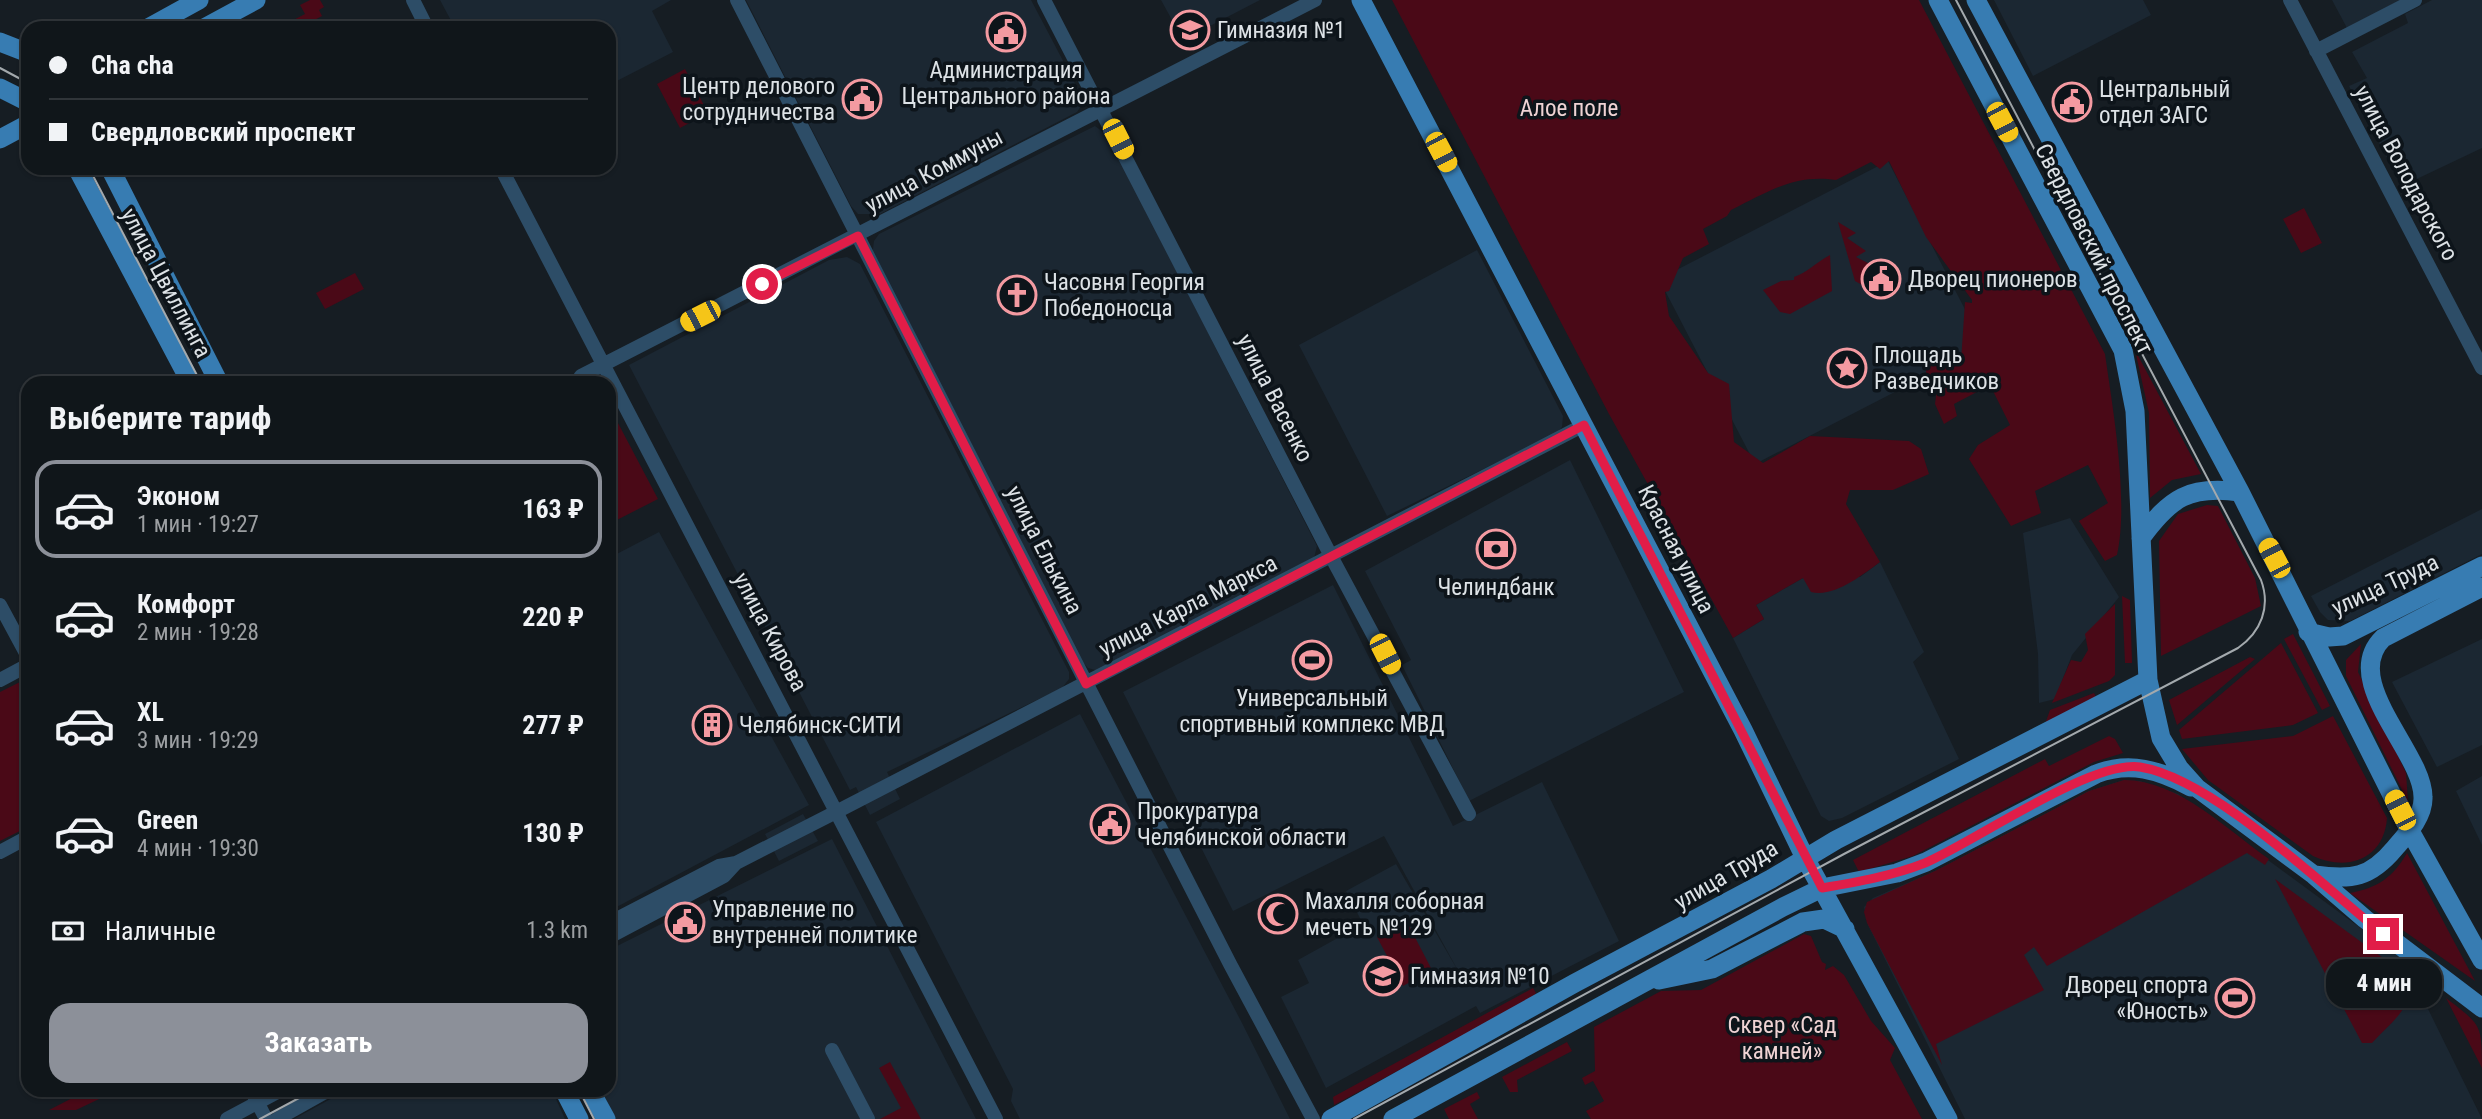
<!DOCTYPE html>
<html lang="ru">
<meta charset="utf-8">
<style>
body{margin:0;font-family:"Roboto Condensed",sans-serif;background:#1e2327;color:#f1f3f6;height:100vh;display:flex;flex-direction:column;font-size:26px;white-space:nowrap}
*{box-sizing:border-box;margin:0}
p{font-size:23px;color:#9c9fa2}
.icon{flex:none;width:38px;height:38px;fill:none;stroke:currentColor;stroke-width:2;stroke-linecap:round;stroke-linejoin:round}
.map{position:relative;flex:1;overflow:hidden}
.panel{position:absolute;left:21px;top:376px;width:595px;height:721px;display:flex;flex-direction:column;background:#10161a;border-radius:21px;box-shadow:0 2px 5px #0004,0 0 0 2px #303539}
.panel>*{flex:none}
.hud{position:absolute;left:21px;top:21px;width:595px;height:154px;border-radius:21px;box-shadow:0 2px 5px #0004,0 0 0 2px #303539;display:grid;align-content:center;height:154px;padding:0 28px;background:#10161a}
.end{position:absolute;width:32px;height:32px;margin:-16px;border:9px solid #e11d48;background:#fff;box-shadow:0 0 0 4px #fff}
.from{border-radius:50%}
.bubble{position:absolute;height:49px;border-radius:21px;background:#10161a;box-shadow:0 2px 5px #0004,0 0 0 2px #303539;font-size:23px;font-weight:700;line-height:49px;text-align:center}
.car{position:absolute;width:21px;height:42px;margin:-21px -10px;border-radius:9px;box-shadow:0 0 5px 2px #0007;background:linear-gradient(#f5c518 24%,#345 0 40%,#f5c518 0 76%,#345 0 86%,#f5c518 0)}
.hud b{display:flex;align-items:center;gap:24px;height:66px;font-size:26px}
.hud b+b{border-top:2px solid #303539}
.hud i{width:18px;height:18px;background:#f1f3f6}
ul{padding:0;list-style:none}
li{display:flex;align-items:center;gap:21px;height:98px;margin:0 14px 10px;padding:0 14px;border:4px solid transparent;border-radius:21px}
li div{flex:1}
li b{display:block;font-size:26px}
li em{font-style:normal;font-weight:700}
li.current{border-color:#8c9099}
li>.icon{width:63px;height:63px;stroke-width:1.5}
h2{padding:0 28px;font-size:32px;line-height:84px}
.pay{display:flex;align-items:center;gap:18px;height:77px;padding:0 28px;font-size:26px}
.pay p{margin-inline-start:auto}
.action{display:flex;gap:14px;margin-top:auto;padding:14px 28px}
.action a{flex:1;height:80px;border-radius:21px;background:#8c9099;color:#fff;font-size:28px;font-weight:700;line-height:80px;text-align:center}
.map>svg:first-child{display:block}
</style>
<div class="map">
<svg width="2482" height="1119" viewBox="0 0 2482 1119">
<rect width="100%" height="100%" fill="#161d23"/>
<path fill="#1b2732" d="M440 0H671L652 11 673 52 609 85V28H455Z
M746 0H1031L1080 93 1081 106 1077 112 880 214H858L851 206Z
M1161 0H1260L1183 40Z
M1994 0H2143L2151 15 2033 76Z
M2332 0H2401L2347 28Z
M2432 0H2482V148L2402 186 2349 86 2367 78 2352 52 2408 23 2405 14Z
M1095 126 1107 135 1317 546 1314 558 1099 671 1088 668 1082 661 872 257 874 241 879 234Z
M1888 161 1984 346 1755 464 1659 279Z
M1477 250 1563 416 1562 427 1557 433 1387 516 1299 345Z
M847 257 860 264 1069 672V679L1062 688 887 772 900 799 870 815 856 787 850 790 629 365 829 260Z
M1570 460 1684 692 1469 801 1402 665 1411 660 1365 571Z
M2482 509V554L2350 621 2328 620 2320 612 2311 596Z
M2070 518 2119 597 2072 655 2055 699 2039 703 2038 654 2023 533Z
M659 532 809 805 609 911V558Z
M1880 562 1924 652 1913 662 1959 759 1842 818 1829 821 1821 816 1733 638 1764 619 1756 605 1803 578 1860 577Z
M1333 585 1453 826 1542 782 1619 941 1480 1013 1476 1006 1326 1088 1281 997 1309 983 1298 960 1363 924 1346 891 1396 864 1461 976 1384 836 1233 911 1123 692Z
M2482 639V745L2437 767 2392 682Z
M1080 714 1242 1023 1290 1119H1020L1011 1101 1013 1089 876 822Z
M2482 776V845L2456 791Z
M2124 780 2140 781 2178 794 2404 960 2482 1119H1965L1868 925 1864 907 1873 898 1937 870 2089 791Z
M803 814 818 841 779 861 765 834Z
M832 839 976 1119H611L596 1090H609V950Z
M347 1090H552L565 1119H294Z"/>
<path fill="#4a0917" d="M310 0H320L324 7 319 10 322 16 299 28H278L305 14 300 5Z
M1392 0H1919L2105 354C2113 410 2129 501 2117 555L2105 561 2079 521 2108 503 2088 465 2035 491 2041 513 2011 526 1969 459 1978 445 2010 425 1990 385 1954 404 1957 416 1944 424 1935 404 1938 381 1926 376V363L1933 365 1934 357 1943 361V352L1961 361 1965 302 1972 303V300L1926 237 1889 161 1880 169 1871 162 1836 180C1795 174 1769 191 1731 210L1727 216 1703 229 1709 244 1683 258 1669 291 1665 292 1669 316 1708 373 1729 384 1734 442 1763 463 1810 436 1909 441 1921 449 1929 474 1893 490H1850L1846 504 1880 562C1862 575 1834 598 1811 592L1803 578 1756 605 1764 619 1733 638 1609 414Z
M685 69 708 113 680 128 657 84Z
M2304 208 2322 243 2301 253 2283 219Z
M1838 222 1856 233 1847 238 1866 251 1856 257 1884 271 1872 278 1891 289 1880 295 1855 281Z
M1830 255 1832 291 1790 314 1780 312 1763 290 1781 281 1794 280V277C1808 272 1814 264 1830 255Z
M355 273 364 289 325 309 316 293Z
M2135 350 2201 474 2172 480 2150 498 2149 413Z
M609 406 658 499 609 524Z
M2207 505 2218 506 2255 578 2261 606 2161 656 2159 541 2178 514Z
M2122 596 2130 600 2132 663H2125Z
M2115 604V675L2109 681 2052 703 2071 660 2081 662 2088 650 2085 634Z
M2293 634 2330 706 2322 710 2284 639Z
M2281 643 2318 713 2293 725 2182 739 2179 730Z
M2361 644 2358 672 2406 773 2408 802 2346 676V660Z
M2250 657 2255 659 2177 725 2169 700Z
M28 678V827L0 841V692Z
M2094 693 2096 697 2045 724 2050 710Z
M2333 716 2387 818C2384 859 2348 872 2313 856L2208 780 2182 749 2293 736Z
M2109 736 2115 739 2123 753 2094 762 1913 856 1859 872 1853 860 2045 759 2049 766Z
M2124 780C2179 780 2228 831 2269 859L2265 865 2247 853 2047 966 2034 947 2024 955 2044 990 1936 1044 1942 1065 1867 923 1864 912 1867 902 1937 870 2089 791Z
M2407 853 2475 981 2350 893C2378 888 2393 877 2407 853Z
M2275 879 2394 966C2428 997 2395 1018 2372 1043H2362Z
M1407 922 1432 970 1403 986 1377 937Z
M1804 934 1811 936 1822 962 1826 964 1825 970 1833 966 1844 975 1871 1021 1895 1048 1890 1060 1922 1119H1591L1586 1111 1604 1101 1593 1081 1585 1085 1582 1078 1595 1071 1594 1027 1661 991 1701 990Z
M1533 988 1536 993 1530 1000 1334 1105 1333 1097Z
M2446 998C2481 1025 2482 1024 2482 1068Z
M1567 1042 1572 1051 1517 1080 1518 1092H1510L1502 1077Z
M890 1062 921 1119H880L901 1108 879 1068Z
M88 1090H118L76 1110H49Z
M1477 1092 1480 1098 1470 1104 1478 1119H1449L1444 1109Z"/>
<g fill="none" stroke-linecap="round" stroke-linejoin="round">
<path stroke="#2d4d67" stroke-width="14" d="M413 0 427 28
M737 0 1230 964 1313 1119
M1044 0 1332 558 1469 814
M2290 0 2482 368
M2316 51 2415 0
M501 168 996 1119
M576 383 581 376 1315 0
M0 605 28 657
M0 680 28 665
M0 852 28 837
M609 923 719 866 736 863 838 811 1584 425
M609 937 724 876 736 863
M832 1050 868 1119
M251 1090 266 1119
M227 1119 281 1090
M277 1119 329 1090"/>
<path stroke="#377cb2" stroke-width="19" d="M1361 0 1743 730 1805 858 1948 1119
M1938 0 2123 350 2135 411 2148 680 2161 738 2179 768 2197 788 2314 875 2365 919 2482 1008
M1976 0 2240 492 2410 831 2482 960
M148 28 199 0
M204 28 256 0
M0 42 28 53
M0 88 28 102
M0 139 28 124
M77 168 191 383
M110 168 219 383
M2141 538C2170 498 2189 485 2240 492
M2308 632 2329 637 2343 636 2482 566
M2314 875C2353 880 2370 878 2395 848 2407 834 2424 816 2423 797 2423 752 2339 681 2383 638L2482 587
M1659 980 1712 969 1803 922 1824 919 1845 929
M564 1090 579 1119
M590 1090 606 1119
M1331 1119 1575 983 1771 879 1836 840 2148 680
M1393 1119 1783 907 1822 888 1897 873 1926 862 2096 774C2130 761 2159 770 2191 787"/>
<path stroke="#a3a9ad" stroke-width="2" d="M0 68 28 83
M89 168 201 383
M579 1090 594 1119
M260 1119 314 1090
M1354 1119 1844 854 2238 648C2261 632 2271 607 2261 580L1956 0"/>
</g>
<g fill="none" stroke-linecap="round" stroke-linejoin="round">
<path stroke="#e11d48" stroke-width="9" d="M762 284 858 236 1086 684 1584 425 1822 888C1857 882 1892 876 1925 863 1976 841 2091 760 2140 767 2214 779 2324 887 2383 934"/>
</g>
<defs>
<symbol id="school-ring" viewBox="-11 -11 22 22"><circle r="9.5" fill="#0d141a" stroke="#f49aa1" stroke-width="1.5"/><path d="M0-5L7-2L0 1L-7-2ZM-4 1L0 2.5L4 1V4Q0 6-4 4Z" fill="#f49aa1"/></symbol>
<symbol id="civic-ring" viewBox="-11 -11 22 22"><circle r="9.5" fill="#0d141a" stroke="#f49aa1" stroke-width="1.5"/><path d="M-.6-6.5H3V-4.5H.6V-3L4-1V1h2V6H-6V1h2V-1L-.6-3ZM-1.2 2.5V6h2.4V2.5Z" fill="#f49aa1"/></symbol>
<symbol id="church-ring" viewBox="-11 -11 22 22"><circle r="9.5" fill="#0d141a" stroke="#f49aa1" stroke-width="1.5"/><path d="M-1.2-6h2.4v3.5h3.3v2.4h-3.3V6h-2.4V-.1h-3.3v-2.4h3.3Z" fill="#f49aa1"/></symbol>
<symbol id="sight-ring" viewBox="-11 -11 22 22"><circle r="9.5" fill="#0d141a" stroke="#f49aa1" stroke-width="1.5"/><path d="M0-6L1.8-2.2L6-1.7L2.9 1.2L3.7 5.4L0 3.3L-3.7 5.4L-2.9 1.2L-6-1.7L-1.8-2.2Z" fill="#f49aa1"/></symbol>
<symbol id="bank-ring" viewBox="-11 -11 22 22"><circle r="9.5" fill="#0d141a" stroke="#f49aa1" stroke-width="1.5"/><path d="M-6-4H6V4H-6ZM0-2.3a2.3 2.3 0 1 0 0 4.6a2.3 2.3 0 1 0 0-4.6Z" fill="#f49aa1"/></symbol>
<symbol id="stadium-ring" viewBox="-11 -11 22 22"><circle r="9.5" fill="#0d141a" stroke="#f49aa1" stroke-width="1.5"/><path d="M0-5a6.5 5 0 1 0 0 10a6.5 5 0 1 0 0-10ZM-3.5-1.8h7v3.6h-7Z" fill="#f49aa1"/></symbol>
<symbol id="building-ring" viewBox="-11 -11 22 22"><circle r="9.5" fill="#0d141a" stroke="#f49aa1" stroke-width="1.5"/><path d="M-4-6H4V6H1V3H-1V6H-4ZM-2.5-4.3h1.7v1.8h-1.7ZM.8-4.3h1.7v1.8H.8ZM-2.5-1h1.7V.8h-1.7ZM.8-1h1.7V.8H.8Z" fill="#f49aa1"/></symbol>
<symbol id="mosque-ring" viewBox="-11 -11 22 22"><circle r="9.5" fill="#0d141a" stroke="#f49aa1" stroke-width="1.5"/><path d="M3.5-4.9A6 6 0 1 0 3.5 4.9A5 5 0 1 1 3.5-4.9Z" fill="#f49aa1"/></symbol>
</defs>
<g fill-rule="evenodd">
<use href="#school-ring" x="1168" y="8" width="44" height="44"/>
<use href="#civic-ring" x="984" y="10" width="44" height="44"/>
<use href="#civic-ring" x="840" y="77" width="44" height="44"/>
<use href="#civic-ring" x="2050" y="80" width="44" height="44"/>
<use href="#civic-ring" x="1859" y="257" width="44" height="44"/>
<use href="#church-ring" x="995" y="273" width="44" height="44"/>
<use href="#sight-ring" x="1825" y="346" width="44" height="44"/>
<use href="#bank-ring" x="1474" y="527" width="44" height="44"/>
<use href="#stadium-ring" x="1290" y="638" width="44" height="44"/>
<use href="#building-ring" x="690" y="703" width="44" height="44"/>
<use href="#civic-ring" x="1088" y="802" width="44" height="44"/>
<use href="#mosque-ring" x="1256" y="892" width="44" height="44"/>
<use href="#civic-ring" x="663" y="900" width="44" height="44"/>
<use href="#school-ring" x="1361" y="954" width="44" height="44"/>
<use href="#stadium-ring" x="2213" y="976" width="44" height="44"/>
</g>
<g text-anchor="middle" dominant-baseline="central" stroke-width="7" stroke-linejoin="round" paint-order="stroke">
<g font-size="23" fill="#dde2e6" stroke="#0d141a" text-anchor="start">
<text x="1217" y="30">Гимназия №1</text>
<text x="1006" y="70" text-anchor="middle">Администрация<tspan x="1006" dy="26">Центрального района</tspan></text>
<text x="835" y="86" text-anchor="end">Центр делового<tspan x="835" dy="26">сотрудничества</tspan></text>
<text x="2099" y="89">Центральный<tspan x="2099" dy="26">отдел ЗАГС</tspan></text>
<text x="1908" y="279">Дворец пионеров</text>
<text x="1044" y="282">Часовня Георгия<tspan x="1044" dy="26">Победоносца</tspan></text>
<text x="1874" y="355">Площадь<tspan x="1874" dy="26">Разведчиков</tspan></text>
<text x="1496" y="587" text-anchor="middle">Челиндбанк</text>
<text x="1312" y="698" text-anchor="middle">Универсальный<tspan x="1312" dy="26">спортивный комплекс МВД</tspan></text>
<text x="739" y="725">Челябинск-СИТИ</text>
<text x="1137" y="811">Прокуратура<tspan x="1137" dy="26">Челябинской области</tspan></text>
<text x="1305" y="901">Махалля соборная<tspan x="1305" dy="26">мечеть №129</tspan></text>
<text x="712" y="909">Управление по<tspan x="712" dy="26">внутренней политике</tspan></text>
<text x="1410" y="976">Гимназия №10</text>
<text x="2208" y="985" text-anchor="end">Дворец спорта<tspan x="2208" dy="26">«Юность»</tspan></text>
</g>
<g font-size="23" fill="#efd3d4" stroke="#0d141a">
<text x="1569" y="108">Алое поле</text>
<text x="1782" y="1025">Сквер «Сад<tspan x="1782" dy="26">камней»</tspan></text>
</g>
<g font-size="23" fill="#dde2e6" stroke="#0d141a">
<text transform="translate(934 171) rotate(-28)">улица Коммуны</text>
<text transform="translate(2406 173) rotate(62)">улица Володарского</text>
<text transform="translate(2094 249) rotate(63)">Свердловский проспект</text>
<text transform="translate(166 283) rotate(62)">улица Цвиллинга</text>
<text transform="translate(1275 398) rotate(63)">улица Васенко</text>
<text transform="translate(1676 549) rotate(63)">Красная улица</text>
<text transform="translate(1044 550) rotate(63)">улица Елькина</text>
<text transform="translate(2385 585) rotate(-25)">улица Труда</text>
<text transform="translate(1188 606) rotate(-27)">улица Карла Маркса</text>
<text transform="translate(770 632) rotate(62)">улица Кирова</text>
<text transform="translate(1726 875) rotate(-30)">улица Труда</text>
</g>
</g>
</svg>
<i class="end from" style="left:762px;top:284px"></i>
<i class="end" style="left:2383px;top:934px"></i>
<div class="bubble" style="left:2326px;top:959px;width:116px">4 мин</div>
<i class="car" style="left:2002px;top:122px;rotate:152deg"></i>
<i class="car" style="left:1118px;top:139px;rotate:153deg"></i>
<i class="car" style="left:1441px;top:152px;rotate:152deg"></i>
<i class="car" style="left:700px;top:316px;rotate:243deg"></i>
<i class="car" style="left:2274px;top:558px;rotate:332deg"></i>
<i class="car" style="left:1385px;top:654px;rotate:153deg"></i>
<i class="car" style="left:2400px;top:810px;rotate:333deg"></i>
<div class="hud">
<b><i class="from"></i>Cha cha</b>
<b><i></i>Свердловский проспект</b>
</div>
<section class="panel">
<h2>Выберите тариф</h2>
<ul>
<li class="current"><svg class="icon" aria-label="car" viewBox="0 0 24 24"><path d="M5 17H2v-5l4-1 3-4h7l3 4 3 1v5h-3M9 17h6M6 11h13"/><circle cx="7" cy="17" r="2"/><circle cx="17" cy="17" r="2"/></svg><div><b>Эконом</b><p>1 мин · 19:27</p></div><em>163 ₽</em></li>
<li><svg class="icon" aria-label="car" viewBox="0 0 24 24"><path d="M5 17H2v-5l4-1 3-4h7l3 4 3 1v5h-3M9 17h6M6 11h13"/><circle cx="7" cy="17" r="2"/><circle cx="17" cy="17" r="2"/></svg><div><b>Комфорт</b><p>2 мин · 19:28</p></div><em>220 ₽</em></li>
<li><svg class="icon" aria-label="car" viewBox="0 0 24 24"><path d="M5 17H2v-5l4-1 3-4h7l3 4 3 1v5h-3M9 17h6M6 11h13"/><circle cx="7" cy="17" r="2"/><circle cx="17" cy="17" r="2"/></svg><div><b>XL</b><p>3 мин · 19:29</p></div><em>277 ₽</em></li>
<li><svg class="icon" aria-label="car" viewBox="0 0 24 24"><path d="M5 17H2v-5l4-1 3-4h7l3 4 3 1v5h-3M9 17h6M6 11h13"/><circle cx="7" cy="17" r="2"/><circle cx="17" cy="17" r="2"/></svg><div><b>Green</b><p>4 мин · 19:30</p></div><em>130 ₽</em></li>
</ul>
<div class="pay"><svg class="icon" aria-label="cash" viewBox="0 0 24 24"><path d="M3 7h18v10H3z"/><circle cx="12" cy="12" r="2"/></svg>Наличные<p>1.3 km</p></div>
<div class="action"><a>Заказать</a></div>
</section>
</div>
